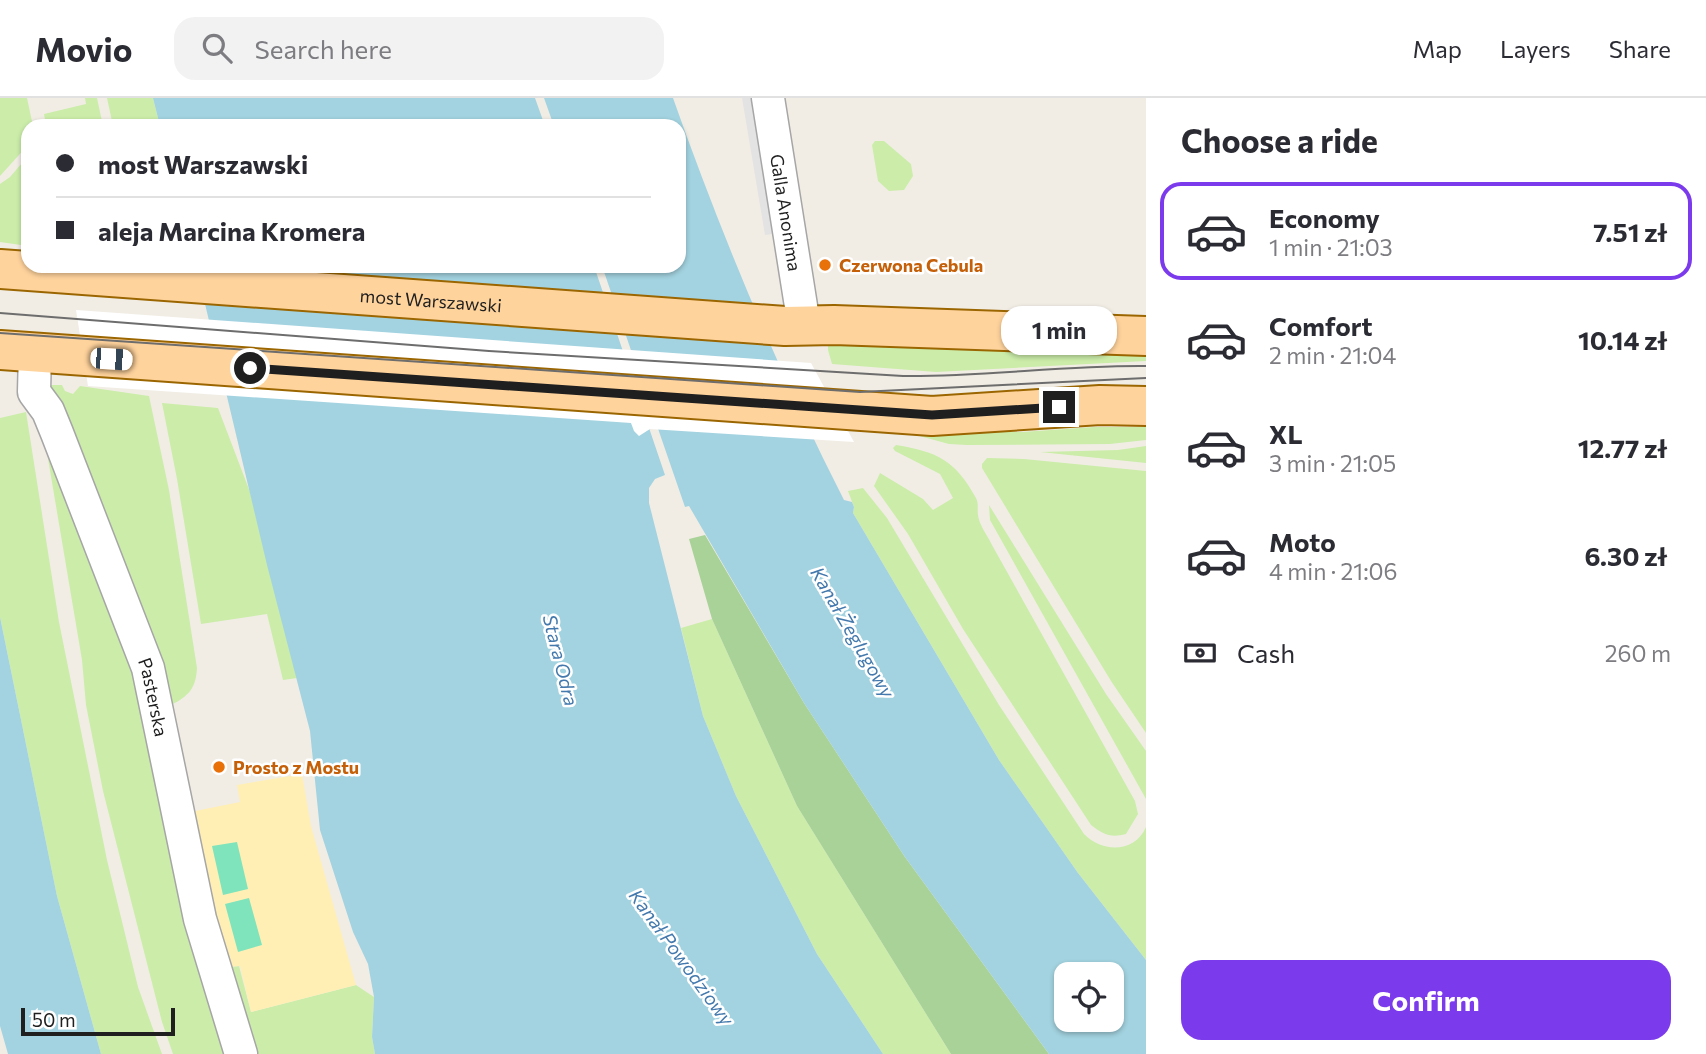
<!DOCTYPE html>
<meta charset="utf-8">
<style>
body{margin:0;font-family:Commissioner,sans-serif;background:#f2f2f3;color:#2b2b33;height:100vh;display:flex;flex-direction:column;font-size:26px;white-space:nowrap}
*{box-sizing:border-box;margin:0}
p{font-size:23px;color:#7c7c81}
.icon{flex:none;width:38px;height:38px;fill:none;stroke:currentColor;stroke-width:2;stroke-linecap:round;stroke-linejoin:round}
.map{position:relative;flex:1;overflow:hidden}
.side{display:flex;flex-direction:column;background:#fff;width:560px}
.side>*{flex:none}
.banner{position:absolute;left:21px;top:21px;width:665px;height:154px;border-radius:21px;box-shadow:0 2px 5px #0004;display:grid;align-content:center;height:154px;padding:0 35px;background:#fff}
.buttons{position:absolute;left:1054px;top:864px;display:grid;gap:14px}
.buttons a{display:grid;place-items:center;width:70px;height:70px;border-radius:14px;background:#fff;box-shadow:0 2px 5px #0004;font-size:35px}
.scale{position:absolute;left:21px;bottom:18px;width:154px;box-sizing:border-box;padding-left:7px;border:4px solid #1f1f1f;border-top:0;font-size:19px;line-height:24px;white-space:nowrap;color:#1f1f1f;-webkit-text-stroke:5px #fff;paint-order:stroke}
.end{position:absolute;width:32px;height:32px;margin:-16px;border:9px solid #1f1f1f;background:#fff;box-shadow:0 0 0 4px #fff}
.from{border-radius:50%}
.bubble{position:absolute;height:49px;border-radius:21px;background:#fff;box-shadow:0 2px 5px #0004;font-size:23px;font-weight:700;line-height:49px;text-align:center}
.car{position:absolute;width:21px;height:42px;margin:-21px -10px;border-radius:9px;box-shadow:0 0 5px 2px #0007;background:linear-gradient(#fff 24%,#345 0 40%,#fff 0 76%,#345 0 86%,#fff 0)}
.banner b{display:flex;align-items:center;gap:24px;height:66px;font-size:26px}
.banner b+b{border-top:2px solid #e1e1e2}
.banner i{width:18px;height:18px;background:#2b2b33}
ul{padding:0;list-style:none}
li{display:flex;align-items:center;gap:21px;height:98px;margin:0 14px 10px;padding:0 21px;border:4px solid transparent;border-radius:21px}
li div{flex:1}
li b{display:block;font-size:26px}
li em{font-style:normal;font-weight:700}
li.active{border-color:#7c3aed}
li>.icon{width:63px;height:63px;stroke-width:1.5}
h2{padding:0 35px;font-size:32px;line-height:84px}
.pay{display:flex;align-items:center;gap:18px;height:77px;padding:0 35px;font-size:26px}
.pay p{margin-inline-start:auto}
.action{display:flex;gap:14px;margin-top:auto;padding:14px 35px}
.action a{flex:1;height:80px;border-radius:21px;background:#7c3aed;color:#fff;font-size:28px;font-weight:700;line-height:80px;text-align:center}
header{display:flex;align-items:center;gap:42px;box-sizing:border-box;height:98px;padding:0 35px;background:#fff;border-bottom:2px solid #e1e1e2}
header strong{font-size:33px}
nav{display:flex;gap:38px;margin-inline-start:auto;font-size:24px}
.search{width:490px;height:63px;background:#f2f2f3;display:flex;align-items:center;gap:18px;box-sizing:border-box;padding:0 24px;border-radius:21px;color:#7c7c81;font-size:26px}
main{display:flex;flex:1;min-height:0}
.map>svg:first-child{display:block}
</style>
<header>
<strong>Movio</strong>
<div class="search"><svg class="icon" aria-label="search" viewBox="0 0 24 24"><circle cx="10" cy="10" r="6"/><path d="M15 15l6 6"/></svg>Search here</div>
<nav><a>Map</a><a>Layers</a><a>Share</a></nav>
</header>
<main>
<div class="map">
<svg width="1146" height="956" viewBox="0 0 1146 956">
<rect width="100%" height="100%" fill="#f1ede5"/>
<path fill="#cbeda9" d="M0 0H27L33 28H28V47L0 78Z
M85 0H97L103 28H46L44 16 86 6Z
M107 0H153L160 28H113Z
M875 43H884L911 66 913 78 904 92 889 93 878 83 872 47Z
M28 58V148L0 144V86L10 79Z
M828 241 1146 255V263L936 274 832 266 828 252Z
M45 287H62L65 293 73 296 80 288 149 298 169 392 197 570C196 590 189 598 171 607Z
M162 305 218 310 250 394 297 580 283 582 267 516 201 526 177 381Z
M26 314 59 524 107 762 138 889 162 956H101L57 798 0 519V320Z
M1094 329H1146V342L1110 346 967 347 949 346 912 336 940 332 1022 334Z
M43 331 136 555 235 956H173L162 924 103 693 86 607 82 562Z
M896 347C938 354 955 362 976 400 979 406 977 411 978 417 979 427 988 438 992 447L1135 703 1138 716 1126 736C1111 740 1104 737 1091 727L963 531 908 436 874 388 880 375 923 401 933 412 953 400 940 376 895 353 893 350Z
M1146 348V365L1040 354 1118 352Z
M987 360 1024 361 1146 373V635L1111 583 982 370V366Z
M863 390 887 420 999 607 1084 736C1102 755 1135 755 1146 729V862L1078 775 999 662 853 415 854 409 848 393Z
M989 407 1106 596 1146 653V701L990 422Z
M712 521 797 708 951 956H883L817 856 736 698 703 618 681 530Z
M239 868 251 914 356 887 374 899 372 939 375 956H246L228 869Z"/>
<path fill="#a9d298" d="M705 437 804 605 905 759 1049 956H951L797 708 712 521 689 441Z"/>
<path fill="#ffefb5" d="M302 676 311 728 356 887 251 914 240 868 228 869 210 815 190 714 240 704 237 687Z"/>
<path fill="#7fe4bc" d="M237 744 248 791 223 797 212 748Z
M249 800 262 847 238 854 225 806Z"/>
<path fill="#e3e3e3" d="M742 0H758L780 135 765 137Z"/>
<path fill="#a3d3e0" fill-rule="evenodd" d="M153 0H535L545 28H160Z
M544 0H673C721 136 778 273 844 402L852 404 854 409 853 415 999 662 1078 775 1146 862V956H1049L905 759 804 605 689 408 685 409 602 168H679V28H554ZM1066 877H1111V922H1066Z
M196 168H594L665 377 655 381 649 390V405L703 618 736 698 817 856 883 956H375L372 939 374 899 368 866 353 834 320 732 310 633 267 467Z
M0 519 57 798 101 956H8L0 928Z"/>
<path fill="#fff" d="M76 212 811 265 854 344 650 331 639 338 634 333 631 325 88 288Z"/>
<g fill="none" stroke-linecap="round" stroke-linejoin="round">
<defs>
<g id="minor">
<path id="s1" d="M768 0 804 227"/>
<path id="s2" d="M35 254 34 294 48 313 57 335 148 570 200 821 241 956"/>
</g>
<g id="major">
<path id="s3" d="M0 171 785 228 834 227 1146 238"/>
<path d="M0 252 932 318 1100 307 1146 308"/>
</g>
</defs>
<use href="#minor" stroke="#a6a6a6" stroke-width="35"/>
<use href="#major" stroke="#9b6600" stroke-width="42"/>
<use href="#minor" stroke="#fff" stroke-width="32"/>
<use href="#major" stroke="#ffd39c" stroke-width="38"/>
<path stroke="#6d6d6d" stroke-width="2" d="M0 215 489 253 903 278C984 279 1065 267 1146 268
M0 235 860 294 1146 280"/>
</g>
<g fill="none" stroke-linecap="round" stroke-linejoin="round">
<path stroke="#1f1f1f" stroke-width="9" d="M250 270 932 317 1059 309"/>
</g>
<g fill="#e8710a" stroke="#fff" stroke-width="2.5">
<circle cx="825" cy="167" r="7"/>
<circle cx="219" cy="669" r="7"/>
</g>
<g text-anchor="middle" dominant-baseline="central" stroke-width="5" stroke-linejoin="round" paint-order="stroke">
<g font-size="18" fill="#1f1f1f" stroke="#fff">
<text stroke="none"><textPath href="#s1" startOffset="116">Galla Anonima</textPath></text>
<text stroke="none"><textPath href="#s3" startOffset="432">most Warszawski</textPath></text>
<text stroke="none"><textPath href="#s2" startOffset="369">Pasterska</textPath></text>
</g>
<g font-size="18" font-weight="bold" fill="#c56008" stroke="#fff" text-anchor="start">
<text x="839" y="167">Czerwona Cebula</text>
<text x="233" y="669">Prosto z Mostu</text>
</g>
<g font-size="19" font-style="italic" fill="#4379ad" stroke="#fff">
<text transform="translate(853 534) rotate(60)">Kanał Żeglugowy</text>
<text transform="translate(561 562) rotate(76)">Stara Odra</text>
<text transform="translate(682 859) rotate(54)">Kanał Powodziowy</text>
</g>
</g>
</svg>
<div class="buttons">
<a><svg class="icon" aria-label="locate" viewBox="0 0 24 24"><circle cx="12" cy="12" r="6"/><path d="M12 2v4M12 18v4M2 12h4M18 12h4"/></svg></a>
</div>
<div class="scale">50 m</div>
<i class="end from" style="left:250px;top:270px"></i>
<i class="end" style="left:1059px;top:309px"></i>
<div class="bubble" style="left:1001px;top:208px;width:116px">1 min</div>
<i class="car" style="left:111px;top:261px;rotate:94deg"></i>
<div class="banner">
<b><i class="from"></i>most Warszawski</b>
<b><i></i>aleja Marcina Kromera</b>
</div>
</div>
<section class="side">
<h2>Choose a ride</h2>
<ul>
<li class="active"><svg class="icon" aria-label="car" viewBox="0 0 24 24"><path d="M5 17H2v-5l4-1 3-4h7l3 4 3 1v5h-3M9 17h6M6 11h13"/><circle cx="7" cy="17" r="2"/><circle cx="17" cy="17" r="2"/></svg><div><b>Economy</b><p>1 min · 21:03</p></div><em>7.51 zł</em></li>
<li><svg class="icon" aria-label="car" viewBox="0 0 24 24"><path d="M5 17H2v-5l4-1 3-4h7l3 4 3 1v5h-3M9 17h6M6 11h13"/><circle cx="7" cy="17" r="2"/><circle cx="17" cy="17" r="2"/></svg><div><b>Comfort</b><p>2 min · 21:04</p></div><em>10.14 zł</em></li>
<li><svg class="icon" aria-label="car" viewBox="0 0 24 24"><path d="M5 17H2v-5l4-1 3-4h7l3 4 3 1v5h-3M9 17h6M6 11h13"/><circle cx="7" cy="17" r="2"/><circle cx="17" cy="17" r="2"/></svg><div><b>XL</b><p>3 min · 21:05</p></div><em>12.77 zł</em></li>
<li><svg class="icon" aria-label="car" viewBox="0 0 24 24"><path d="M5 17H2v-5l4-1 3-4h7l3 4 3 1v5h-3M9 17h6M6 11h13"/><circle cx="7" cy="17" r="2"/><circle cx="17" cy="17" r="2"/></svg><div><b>Moto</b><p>4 min · 21:06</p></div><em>6.30 zł</em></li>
</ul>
<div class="pay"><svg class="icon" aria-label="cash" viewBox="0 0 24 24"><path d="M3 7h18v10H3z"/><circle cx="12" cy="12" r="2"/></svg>Cash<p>260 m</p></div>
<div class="action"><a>Confirm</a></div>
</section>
</main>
